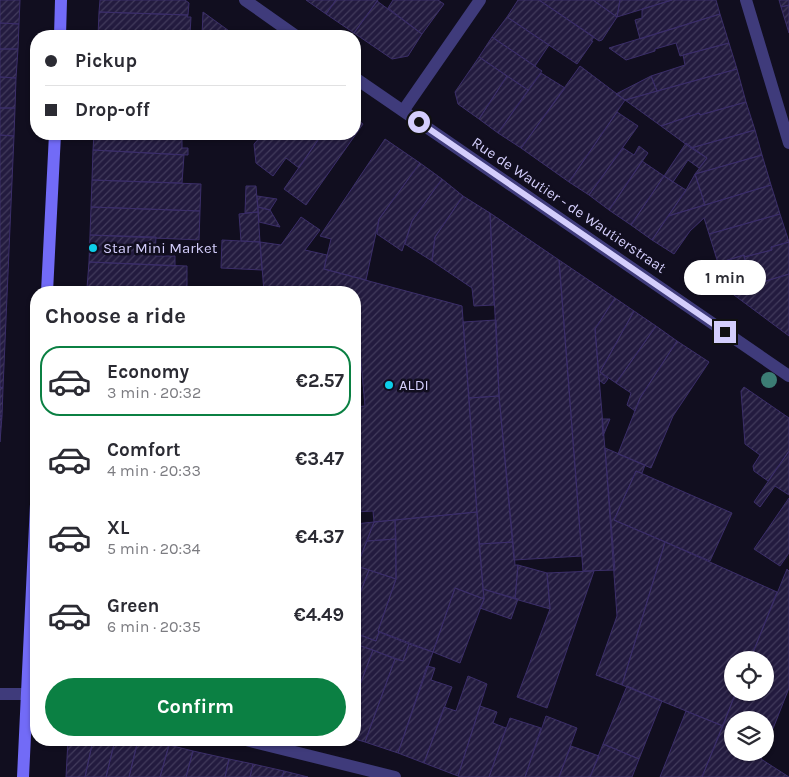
<!DOCTYPE html>
<meta charset="utf-8">
<style>
body{margin:0;font-family:Karla,sans-serif;background:#f2f2f3;color:#2b2b33;height:100vh;display:flex;flex-direction:column;font-size:19px;white-space:nowrap}
*{box-sizing:border-box;margin:0}
p{font-size:16px;color:#7c7c81}
.icon{flex:none;width:28px;height:28px;fill:none;stroke:currentColor;stroke-width:2;stroke-linecap:round;stroke-linejoin:round}
.map{position:relative;flex:1;overflow:hidden}
.side{position:absolute;left:30px;top:286px;width:331px;height:460px;display:flex;flex-direction:column;background:#fff;border-radius:20px;box-shadow:0 1px 4px #0004}
.side>*{flex:none}
.top-card{position:absolute;left:30px;top:30px;width:331px;height:110px;border-radius:20px;box-shadow:0 1px 4px #0004;display:grid;align-content:center;height:110px;padding:0 15px;background:#fff}
.fabs{position:absolute;left:724px;top:651px;display:grid;gap:10px}
.fabs a{display:grid;place-items:center;width:50px;height:50px;border-radius:50%;background:#fff;box-shadow:0 1px 4px #0004;font-size:25px}
.end{position:absolute;width:22px;height:22px;margin:-11px;border:6px solid #d4cefc;background:#111;box-shadow:0 0 0 2px #111}
.from{border-radius:50%}
.bubble{position:absolute;height:35px;border-radius:18px;background:#fff;box-shadow:0 1px 4px #0004;font-size:16px;font-weight:700;line-height:35px;text-align:center}
.top-card b{display:flex;align-items:center;gap:18px;height:48px;font-size:19px}
.top-card b+b{border-top:1px solid #e1e1e2}
.top-card i{width:12px;height:12px;background:#2b2b33}
ul{padding:0;list-style:none}
li{display:flex;align-items:center;gap:15px;height:70px;margin:0 10px 8px;padding:0 5px;border:2px solid transparent;border-radius:20px}
li div{flex:1}
li b{display:block;font-size:19px}
li em{font-style:normal;font-weight:700}
li.active{border-color:#0b8043}
li>.icon{width:45px;height:45px;stroke-width:1.5}
h2{padding:0 15px;font-size:22px;line-height:60px}
.primary-button{display:flex;gap:10px;margin-top:auto;padding:10px 15px}
.primary-button a{flex:1;height:58px;border-radius:30px;background:#0b8043;color:#fff;font-size:20px;font-weight:700;line-height:58px;text-align:center}
.map>svg:first-child{display:block}
</style>
<div class="map">
<svg width="789" height="777" viewBox="0 0 789 777">
<defs>
<pattern id="building-hatch" width="6" height="6" patternUnits="userSpaceOnUse" patternTransform="scale(1.25)"><rect width="6" height="6" fill="#231b3f"/><path d="M-1 1l2-2M0 6l6-6M5 7l2-2" fill="none" stroke="#423b5c"/></pattern>
</defs>
<rect width="100%" height="100%" fill="#110e1f"/>
<path fill="url(#building-hatch)" stroke="#3b2e69" d="M0 0H20L19 24 0 23Z
M100 0H185L189 3 188 15 99 12Z
M306 0H336L326 14Z
M336 0H378L354 33 326 14Z
M393 0H438L444 4 422 34 388 8Z
M518 0H539L594 37 591 41H593L577 64 507 17Z
M539 0H593L617 17 602 40 599 41Z
M593 0H620L617 17Z
M620 0H672L617 17Z
M672 0H716L720 14 640 39 635 20 642 18V9Z
M779 0H789V5L781 7Z
M377 1 422 34 408 56 392 59 354 33Z
M789 5V33L781 7Z
M99 12 188 15 187 17H191L190 34H202V36H98Z
M203 12 236 36H202Z
M720 14 729 43 680 56 676 43 655 49V51L626 60 609 48Z
M507 17 549 45 535 66 492 37Z
M0 23 19 24 18 49H0Z
M492 37 542 71 528 90 479 57Z
M729 43 737 69 657 91 651 76 685 65 683 55Z
M0 49H18L16 78 0 77Z
M479 57 507 76 479 119 458 104 455 92Z
M580 66 625 100 569 182 521 148Z
M737 69 746 102 700 115 699 113 661 126 625 100Z
M541 73 565 88 521 148 498 133Z
M507 76 528 90 498 133 479 119Z
M651 76 657 91 625 100 616 94Z
M0 77 16 78 15 108H0Z
M746 102 755 130 691 148 661 126 699 113 700 115Z
M0 108H15L14 136 0 135Z
M617 112 638 126 589 195 569 182Z
M355 118 363 124 306 205 284 189 322 134H355Z
M755 130 762 155 695 174 707 158 691 148Z
M94 134H145L182 136V148H188V155L93 150Z
M263 134H322L299 168 286 158 273 176 256 163 254 144Z
M0 135 14 136 3 388 0 387Z
M385 139 420 163 379 219 366 280 324 269 331 239 320 236Z
M686 143 707 158 699 168 688 160 673 182 664 176Z
M639 146 648 153 609 210 589 195 623 148 634 155Z
M93 150 184 155 182 183 92 180Z
M762 155 771 185 705 205 695 174Z
M642 161 664 176 631 225 609 210Z
M420 163 442 179 412 221 402 251 377 234 379 219Z
M695 174 705 205 668 216 686 190Z
M664 176 686 190 652 240 631 225Z
M442 179 463 196 435 237 432 261 405 244 412 221Z
M92 180 201 184 200 211 91 207Z
M771 185 780 214 709 234 704 218 690 231 674 254 652 240 668 216Z
M246 186H256L258 212 245 213Z
M257 196 277 199 270 210 258 207Z
M463 196 490 213 494 305 474 306 472 288 432 261 435 237Z
M91 207 200 211 199 240 90 235Z
M258 207 270 210 280 227 259 222Z
M258 212 260 242 241 241 239 214Z
M490 213 559 260 582 556 514 560 499 396Z
M780 214 789 242 771 247 772 250 744 257V255L718 263 709 234Z
M301 217 320 230 305 250 327 255 324 269 462 306 477 512 374 522 373 511 355 512V407L365 406 360 352H355V292H264L260 242 281 245Z
M90 235 156 237 155 256H175V266L89 262Z
M222 240 260 242 262 270 221 268Z
M789 242V274L746 287 741 269 747 267 744 257 772 250 771 247Z
M744 255 747 267 741 269 746 287 730 292 699 269Z
M559 260 615 298 595 329 615 570 583 571Z
M89 262 187 266V292H154L87 288Z
M789 274V336L730 292Z
M87 288 154 292H87Z
M615 298 634 311 600 372 608 379 604 384 599 380 595 329Z
M634 311 656 326 616 383 600 372Z
M496 320 499 396 469 398 463 322Z
M656 326 677 341 640 398 635 411 627 405 631 393 616 383Z
M677 341 709 362 673 416 651 468 618 454 640 398Z
M0 387 3 388 2 416H0Z
M744 387 789 418V451L768 481 754 471 753 466 760 455 745 444 741 391Z
M499 396 513 542 479 544 469 398Z
M0 416H2L0 442Z
M602 419H610L603 436Z
M605 448 645 465 642 473 636 471 614 520 665 542 622 685 596 675 617 616Z
M789 451V495L775 486 760 507 754 502Z
M636 471 732 513 710 561 614 520Z
M789 498V553L780 566 754 549Z
M477 512 484 599 455 588 433 652 378 631 396 579 395 520Z
M395 520 396 539 367 541 374 522Z
M374 522 357 566 369 570 355 606V524Z
M396 539V579L357 566 367 541Z
M513 542 515 565H518L515 599 483 589 479 544Z
M665 542 777 592 750 660H732V692H736L723 726 622 685Z
M518 565 547 573 550 609 515 599Z
M787 569 789 571V688L765 749V720H732V752H764L761 759 789 777H702L736 692H765V660H750Z
M369 570 396 579 378 631 379 632 376 641 355 633V606Z
M594 571 547 708 517 697 550 609 547 573Z
M455 588 484 599 460 663 433 652Z
M483 589 518 599 511 619 480 608 484 599Z
M379 632 409 644 403 661 355 644V633L376 641Z
M355 644 373 650 355 698Z
M409 644 433 652 398 753 365 742 395 659 403 661Z
M373 650 395 659 365 742 355 739V698Z
M427 666 435 668 431 680 452 687 424 763 398 753Z
M468 676 487 684 458 776 424 763 444 707 456 711Z
M627 686 662 701 639 759 603 744Z
M480 706 497 712 493 723 506 728 489 777H460L458 776Z
M686 711 723 726 702 777H660Z
M546 716 577 728 559 777H525Z
M510 718 541 728 525 777H489Z
M68 740H93L85 777H66Z
M93 740H115L106 777H85Z
M115 740H138L129 777H106Z
M138 740 169 745 160 777H129Z
M603 744 639 759 632 777H590Z
M169 745 193 751 186 777H160Z
M571 746 599 756 590 777H559Z
M193 751 229 759 225 777H186Z
M229 759 253 764 250 777H225Z
M253 764 284 771 282 777H250Z
M284 771 308 777H282Z"/>
<g fill="none" stroke-linecap="round" stroke-linejoin="round">
<path stroke="#3f3b7b" stroke-width="12" d="M245 0 296 36
M746 0 789 143
M355 78 789 376
M403 111 480 0
M0 694H36
M246 740 395 777"/>
<path stroke="#726bf7" stroke-width="12" d="M60 36 61 0
M47 292 55 134
M23 777 36 504"/>
</g>
<circle fill="#3c7d75" cx="769" cy="380" r="8"/>
<g fill="none" stroke-linecap="round" stroke-linejoin="round">
<path stroke="#d4cefc" stroke-width="6" d="M419 122 725 332"/>
</g>
<g fill="#0dcee9" stroke="#110e1f" stroke-width="2">
<circle cx="93" cy="248" r="5"/>
<circle cx="389" cy="385" r="5"/>
</g>
<g text-anchor="middle" dominant-baseline="central" stroke-width="5" stroke-linejoin="round" paint-order="stroke">
<g font-size="15" fill="#d4cefc" stroke="#110e1f">
<text transform="translate(569 205) rotate(34)">Rue de Wautier - de Wautierstraat</text>
</g>
<g font-size="15" fill="#d4cefc" stroke="#110e1f" text-anchor="start">
<text x="103" y="248">Star Mini Market</text>
<text x="399" y="385">ALDI</text>
</g>
</g>
</svg>
<div class="fabs">
<a><svg class="icon" aria-label="locate" viewBox="0 0 24 24"><circle cx="12" cy="12" r="6"/><path d="M12 2v4M12 18v4M2 12h4M18 12h4"/></svg></a>
<a><svg class="icon" aria-label="layers" viewBox="0 0 24 24"><path d="M12 4l9 5-9 5-9-5zM3 14l9 5 9-5"/></svg></a>
</div>
<i class="end from" style="left:419px;top:122px"></i>
<i class="end" style="left:725px;top:332px"></i>
<div class="bubble" style="left:684px;top:260px;width:82px">1 min</div>
<div class="top-card">
<b><i class="from"></i>Pickup</b>
<b><i></i>Drop-off</b>
</div>
<section class="side">
<h2>Choose a ride</h2>
<ul>
<li class="active"><svg class="icon" aria-label="car" viewBox="0 0 24 24"><path d="M5 17H2v-5l4-1 3-4h7l3 4 3 1v5h-3M9 17h6M6 11h13"/><circle cx="7" cy="17" r="2"/><circle cx="17" cy="17" r="2"/></svg><div><b>Economy</b><p>3 min · 20:32</p></div><em>€2.57</em></li>
<li><svg class="icon" aria-label="car" viewBox="0 0 24 24"><path d="M5 17H2v-5l4-1 3-4h7l3 4 3 1v5h-3M9 17h6M6 11h13"/><circle cx="7" cy="17" r="2"/><circle cx="17" cy="17" r="2"/></svg><div><b>Comfort</b><p>4 min · 20:33</p></div><em>€3.47</em></li>
<li><svg class="icon" aria-label="car" viewBox="0 0 24 24"><path d="M5 17H2v-5l4-1 3-4h7l3 4 3 1v5h-3M9 17h6M6 11h13"/><circle cx="7" cy="17" r="2"/><circle cx="17" cy="17" r="2"/></svg><div><b>XL</b><p>5 min · 20:34</p></div><em>€4.37</em></li>
<li><svg class="icon" aria-label="car" viewBox="0 0 24 24"><path d="M5 17H2v-5l4-1 3-4h7l3 4 3 1v5h-3M9 17h6M6 11h13"/><circle cx="7" cy="17" r="2"/><circle cx="17" cy="17" r="2"/></svg><div><b>Green</b><p>6 min · 20:35</p></div><em>€4.49</em></li>
</ul>
<div class="primary-button"><a>Confirm</a></div>
</section>
</div>
